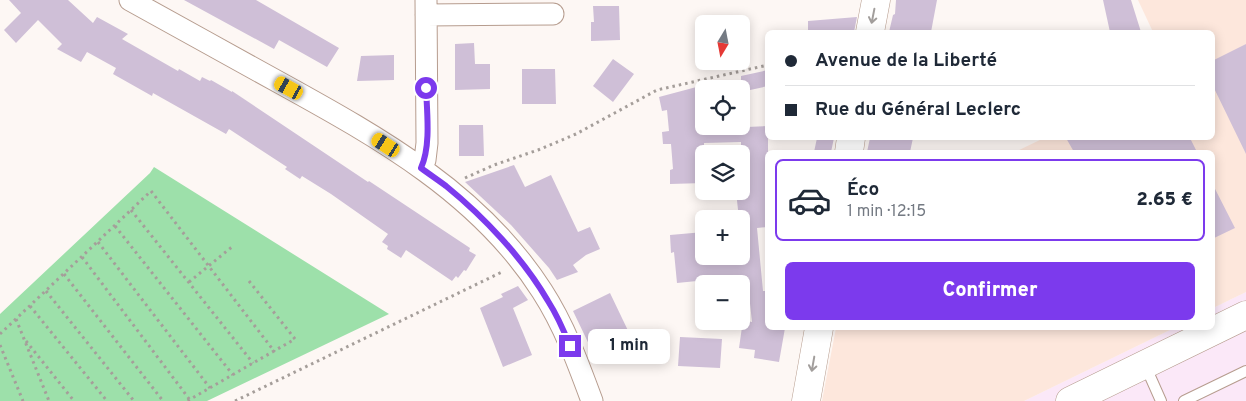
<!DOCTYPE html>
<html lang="fr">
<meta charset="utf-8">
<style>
body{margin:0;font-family:Overpass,sans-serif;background:#f6f6f7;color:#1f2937;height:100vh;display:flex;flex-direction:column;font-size:19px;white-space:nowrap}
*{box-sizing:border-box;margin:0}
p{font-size:16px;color:#747a83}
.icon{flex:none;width:28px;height:28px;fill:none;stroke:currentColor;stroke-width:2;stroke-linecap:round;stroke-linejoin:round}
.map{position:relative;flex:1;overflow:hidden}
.details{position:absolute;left:765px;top:150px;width:450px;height:180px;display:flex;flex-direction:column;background:#fff;border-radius:8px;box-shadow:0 2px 12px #0003}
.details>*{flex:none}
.banner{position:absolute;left:765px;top:30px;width:450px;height:110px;border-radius:8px;box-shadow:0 2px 12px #0003;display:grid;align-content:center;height:110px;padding:0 20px;background:#fff}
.needle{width:32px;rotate:190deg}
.fabs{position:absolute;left:695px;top:15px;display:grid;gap:10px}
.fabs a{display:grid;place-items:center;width:55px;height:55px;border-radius:8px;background:#fff;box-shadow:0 2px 12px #0003;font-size:25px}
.end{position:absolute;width:22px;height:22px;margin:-11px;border:6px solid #7c3aed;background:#fff;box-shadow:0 0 0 2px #fff}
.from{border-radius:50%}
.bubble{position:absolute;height:35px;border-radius:8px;background:#fff;box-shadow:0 2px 12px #0003;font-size:16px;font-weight:800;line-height:35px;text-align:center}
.car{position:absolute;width:15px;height:30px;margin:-15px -8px;border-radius:6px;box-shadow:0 0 4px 1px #0007;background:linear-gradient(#f5c518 24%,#345 0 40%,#f5c518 0 76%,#345 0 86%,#f5c518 0)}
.banner b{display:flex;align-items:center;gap:18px;height:48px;font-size:19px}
.banner b+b{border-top:1px solid #e0e1e3}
.banner i{width:12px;height:12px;background:#1f2937}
ul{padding:9px 0 0;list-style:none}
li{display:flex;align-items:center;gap:15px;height:82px;margin:0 10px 8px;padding:0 10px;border:2px solid transparent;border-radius:8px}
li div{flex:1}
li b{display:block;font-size:19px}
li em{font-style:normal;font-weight:800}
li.current{border-color:#7c3aed}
li>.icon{width:45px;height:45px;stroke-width:1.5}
.action{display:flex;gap:10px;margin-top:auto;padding:10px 20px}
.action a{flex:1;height:58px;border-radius:8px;background:#7c3aed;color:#fff;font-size:20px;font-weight:800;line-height:58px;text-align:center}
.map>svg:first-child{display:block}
</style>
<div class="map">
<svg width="1246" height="401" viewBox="0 0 1246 401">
<rect width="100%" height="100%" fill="#fdf7f4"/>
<path fill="#fbe8f8" d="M1246 292V401H1024L1174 328H1212L1213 308Z"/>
<path fill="#fde7dc" d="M1138 0H1246V292L1213 308 1212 152H1015L1044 138H1212V32H1153Z
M836 328H1174L1024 401H822Z"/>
<path fill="#9de0aa" d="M154 167 389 314 207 401H0V314L150 173Z"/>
<path fill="#cfbfd7" d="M9 0H68L93 23 97 17 128 34 122 39 178 71 179 69 200 81 202 77 210 81 211 80 232 92V91L368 182 369 181 470 248 469 251 476 255 466 271 464 270 458 278 456 276 452 281 406 250 401 258 387 249 388 246 382 242 388 234 331 194 302 176 300 179 285 169 287 167 229 129 226 134 153 93 152 96 113 74 116 68 87 52 81 62 57 49 62 44 38 20 16 43 4 30 21 13Z
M184 0H256L339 48 327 67 279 40 274 49Z
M896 0H937L931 32H889L893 15 895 14Z
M1103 0H1131L1141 32H1110Z
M593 6H619L620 40 591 41V22H594Z
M857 17 854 32H808V21Z
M474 43 475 64H490V89L455 90V44Z
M1246 44V154L1212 84V61Z
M394 55V80L357 81 361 56Z
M613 59 634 74 613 102 593 86Z
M522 69H555L556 104H522Z
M768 70V86L741 92V76Z
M704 85V128L724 126V128L768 126V181H765L768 206V227L757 228 763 291H768V328H785L779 362 754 358 755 350 739 348 743 320 752 322 747 276 677 283 674 252 671 253 670 235 704 232V256H741V219H739L736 191H741V142L704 143V183L670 184V170L673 169 671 144H663L662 132 669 131 667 110 662 111 659 97Z
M459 125H483L484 156H459Z
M817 138H834L831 152H814Z
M870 138H913L910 152H867Z
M1066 138H1190L1197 152H1074Z
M514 165 525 187 551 175 578 232 590 227 600 249 586 255 573 265 578 272 557 280 549 268 511 225 465 182Z
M1212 183 1235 228 1212 239Z
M518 286 528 300 513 308 532 355 503 367 480 308 503 297 501 294Z
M610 293 644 364 597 361 573 311Z
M680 337 722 339 720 368 678 366Z"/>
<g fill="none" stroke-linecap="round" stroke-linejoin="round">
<defs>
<path id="lane" d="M1145 365 1161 401
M1184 401 1246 371"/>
<path id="street" d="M130 0C181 28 231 56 282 84 380 138 480 194 542 291 564 325 578 363 592 401
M426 15 553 14
M421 168 425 160 427 143 426 0"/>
<path id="secondary" d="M870 32 876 0
M849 152 851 138
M806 401 819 328
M1070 401 1246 315"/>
</defs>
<use href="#lane" stroke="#b69c8e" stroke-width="12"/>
<use href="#street" stroke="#b69c8e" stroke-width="23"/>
<use href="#secondary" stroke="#b69c8e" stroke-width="29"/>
<path stroke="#a59e9a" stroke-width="3" stroke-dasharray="2.5 4" stroke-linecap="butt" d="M465 178 494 165 538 150 576 134 657 90 768 65
M131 210 253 363
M115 226 233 375
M98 242 210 388
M82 257 190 400
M64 274 163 401
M249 281 295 339 274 351
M189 282 233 246
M46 291 134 401
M30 306 107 401
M16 319 49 401
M0 334 151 191 274 351 187 401
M26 341 74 401
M0 345 23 401
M235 401 504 271"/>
<use href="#lane" stroke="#fff" stroke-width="10"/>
<use href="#street" stroke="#fff" stroke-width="21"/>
<use href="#secondary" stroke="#fff" stroke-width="28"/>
</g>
<defs><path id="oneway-shaft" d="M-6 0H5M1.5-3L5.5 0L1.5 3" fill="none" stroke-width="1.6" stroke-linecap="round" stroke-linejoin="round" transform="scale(1.25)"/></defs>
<g stroke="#a29e9c">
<use href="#oneway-shaft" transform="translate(873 16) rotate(101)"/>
<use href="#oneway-shaft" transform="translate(813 364) rotate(100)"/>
</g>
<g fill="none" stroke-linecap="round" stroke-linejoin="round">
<path stroke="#7c3aed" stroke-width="6" d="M426 88C427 113 431 146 421 168 429 174 438 180 446 186 484 217 523 258 548 301 557 315 564 331 570 346"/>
</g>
</svg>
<div class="fabs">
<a><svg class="needle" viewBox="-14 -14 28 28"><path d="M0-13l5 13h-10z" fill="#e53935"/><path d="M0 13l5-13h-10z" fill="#747a83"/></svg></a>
<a><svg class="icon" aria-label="locate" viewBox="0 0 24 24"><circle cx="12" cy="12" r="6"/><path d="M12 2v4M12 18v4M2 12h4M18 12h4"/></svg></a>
<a><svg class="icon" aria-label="layers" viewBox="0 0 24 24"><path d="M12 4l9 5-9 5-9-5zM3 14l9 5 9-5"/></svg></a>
<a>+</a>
<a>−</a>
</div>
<i class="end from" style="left:426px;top:88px"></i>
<i class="end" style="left:570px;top:346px"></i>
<div class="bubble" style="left:588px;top:329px;width:82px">1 min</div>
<i class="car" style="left:289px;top:88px;rotate:299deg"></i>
<i class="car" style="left:386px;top:145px;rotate:303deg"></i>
<div class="banner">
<b><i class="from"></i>Avenue de la Liberté</b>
<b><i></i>Rue du Général Leclerc</b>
</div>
<section class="details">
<ul>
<li class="current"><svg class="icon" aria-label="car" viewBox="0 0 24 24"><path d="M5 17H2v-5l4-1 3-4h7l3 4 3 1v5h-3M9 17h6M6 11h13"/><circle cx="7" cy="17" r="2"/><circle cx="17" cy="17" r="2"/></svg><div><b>Éco</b><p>1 min · 12:15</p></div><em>2.65 €</em></li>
</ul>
<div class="action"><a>Confirmer</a></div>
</section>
</div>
